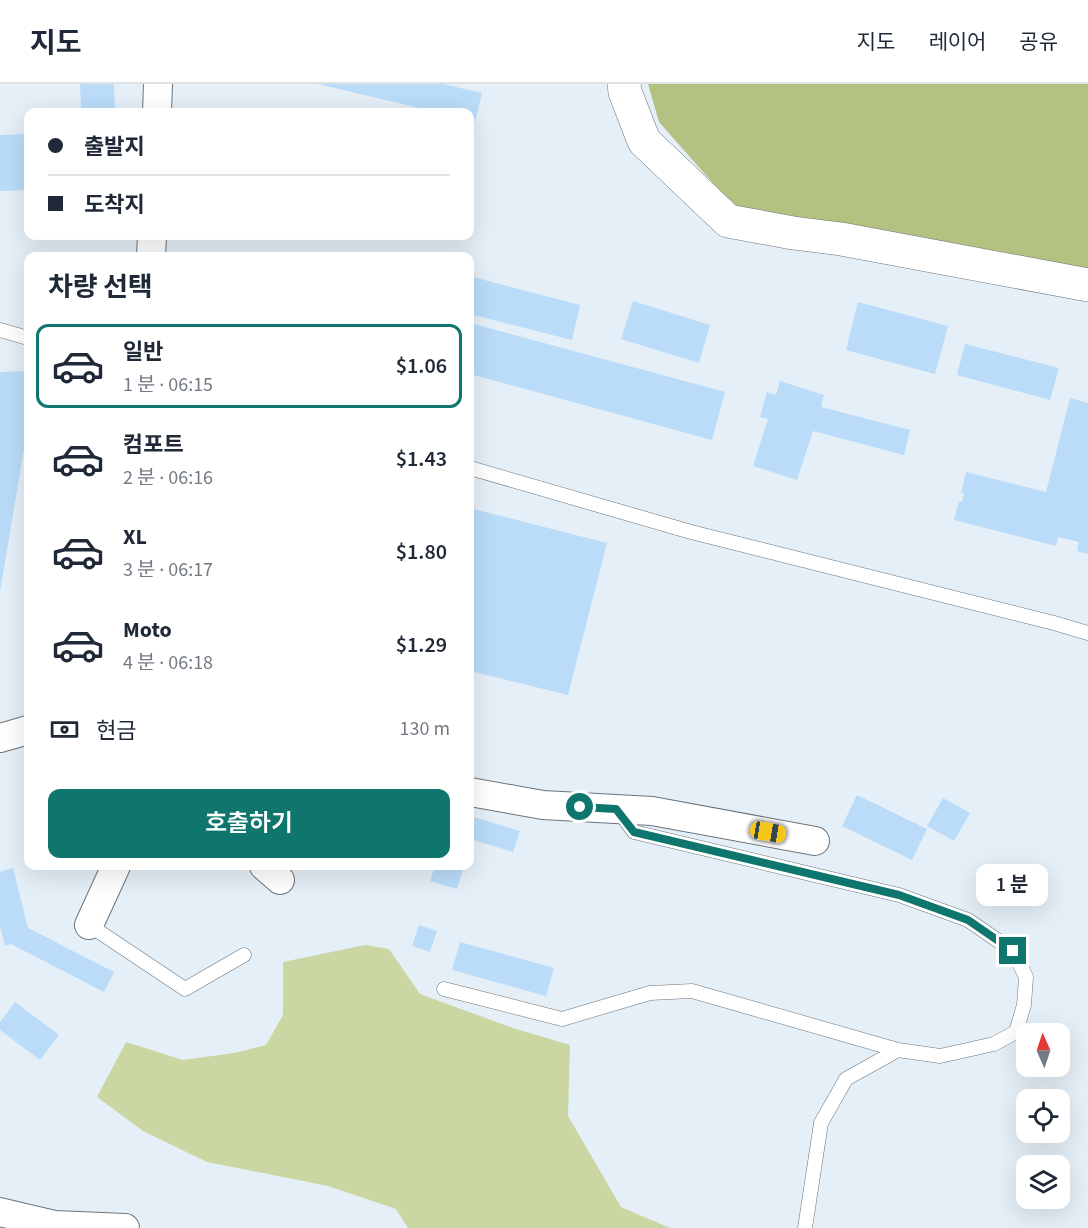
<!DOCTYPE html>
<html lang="ko">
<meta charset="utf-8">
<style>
body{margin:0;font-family:"Source Sans 3","Noto Sans KR",sans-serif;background:#f2f2f3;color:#1f2937;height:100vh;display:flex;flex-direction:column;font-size:22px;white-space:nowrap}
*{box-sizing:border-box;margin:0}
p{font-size:20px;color:#747a83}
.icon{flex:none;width:33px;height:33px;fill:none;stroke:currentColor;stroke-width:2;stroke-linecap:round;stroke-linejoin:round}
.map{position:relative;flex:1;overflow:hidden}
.panel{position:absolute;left:24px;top:168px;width:450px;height:618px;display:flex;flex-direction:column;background:#fff;border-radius:12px;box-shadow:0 6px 24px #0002}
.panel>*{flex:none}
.banner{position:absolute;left:24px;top:24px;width:450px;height:132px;border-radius:12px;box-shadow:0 6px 24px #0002;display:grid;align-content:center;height:132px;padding:0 24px;background:#fff}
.needle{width:39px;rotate:357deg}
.controls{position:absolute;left:1016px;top:939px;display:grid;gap:12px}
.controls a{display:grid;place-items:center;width:54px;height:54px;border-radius:12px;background:#fff;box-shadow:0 6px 24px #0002;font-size:30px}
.end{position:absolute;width:27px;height:27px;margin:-14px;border:8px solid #0f766e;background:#fff;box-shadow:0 0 0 3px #fff}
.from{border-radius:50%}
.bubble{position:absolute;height:42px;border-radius:12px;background:#fff;box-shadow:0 6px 24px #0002;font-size:20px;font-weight:600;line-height:42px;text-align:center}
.car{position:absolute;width:18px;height:36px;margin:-18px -9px;border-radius:8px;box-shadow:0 0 4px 2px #0007;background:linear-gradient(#f5c518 24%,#345 0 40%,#f5c518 0 76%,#345 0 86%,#f5c518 0)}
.banner b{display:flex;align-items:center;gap:21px;height:57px;font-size:22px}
.banner b+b{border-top:2px solid #e0e1e3}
.banner i{width:15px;height:15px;background:#1f2937}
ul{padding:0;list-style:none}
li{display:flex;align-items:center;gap:18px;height:84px;margin:0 12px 9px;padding:0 12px;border:3px solid transparent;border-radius:12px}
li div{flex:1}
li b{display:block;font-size:22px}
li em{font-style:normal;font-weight:600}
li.current{border-color:#0f766e}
li>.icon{width:54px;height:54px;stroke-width:1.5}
h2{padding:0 24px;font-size:27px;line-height:72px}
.pay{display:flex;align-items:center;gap:15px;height:66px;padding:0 24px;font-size:22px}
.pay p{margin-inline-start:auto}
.action{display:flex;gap:12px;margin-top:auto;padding:12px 24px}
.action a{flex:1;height:69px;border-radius:12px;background:#0f766e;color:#fff;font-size:24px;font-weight:600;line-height:69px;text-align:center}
header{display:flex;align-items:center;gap:36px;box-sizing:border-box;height:84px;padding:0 30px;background:#fff;border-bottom:2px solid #e0e1e3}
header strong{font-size:28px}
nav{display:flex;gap:33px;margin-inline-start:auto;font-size:21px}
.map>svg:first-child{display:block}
</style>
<header>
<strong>지도</strong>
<nav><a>지도</a><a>레이어</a><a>공유</a></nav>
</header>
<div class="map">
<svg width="1088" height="1144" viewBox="0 0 1088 1144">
<rect width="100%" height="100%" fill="#e5eff7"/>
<path fill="#cad7a3" d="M365 861 389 865 420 910 513 944 570 961 568 1032 621 1123 670 1144H408L396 1125 328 1102 207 1078 143 1047 97 1013 126 958 183 976 234 969 266 961 283 931V878Z"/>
<path fill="#b3c280" d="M648 0H1088V191L734 123 659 38Z"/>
<path fill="#badcf9" d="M80 0H114L115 28H58V26L81 25Z
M318 0H443L482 9 475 38 470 36V28H436Z
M28 50V106L0 107V51Z
M470 67 474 68 470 83Z
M473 193 580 221 572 256 470 230V207Z
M633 217 710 241 699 279 621 255Z
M858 218 948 242 935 290 846 266Z
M470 239 725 308 712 356 470 290Z
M965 260 1059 284 1050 316 957 291Z
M28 287V341L0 508V288Z
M780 297 824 311 821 323 910 346 904 371 813 347 797 396 753 382 768 335 760 333 767 308 776 311Z
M1070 314 1088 319V470L1077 467 1079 458 1058 453 1056 462 954 436 959 417 962 418 964 409H961L966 388 1046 408Z
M470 424 607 459 568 611 470 587Z
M857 711 927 745 912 776 842 742Z
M943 714 970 729 954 757 927 742Z
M470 732 520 747 513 768 470 755Z
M435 782H464L457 805 430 797Z
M13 784 28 844 114 888 104 908 11 860 5 862 0 843V788Z
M419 841 437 847 430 868 412 862Z
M460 858 554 884 546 912 452 886Z
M15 918 59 951 40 976 0 946V938Z"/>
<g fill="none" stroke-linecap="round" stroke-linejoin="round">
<defs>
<path id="lane" d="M0 246 28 254
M470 384 691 448 1054 539 1088 549
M618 726 634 748 899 811 968 836 1013 867 1026 893 1024 921 1016 948 994 960 940 972 898 966 846 995 821 1039 805 1144
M89 841 185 905 244 871
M444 905 562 935 650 909 692 907 898 966"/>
<path id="street" d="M157 28 158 0
M151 172 152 152
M0 654 28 646
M470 708 543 721 652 727 815 757
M264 782 280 796
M89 841 116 782
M0 1128 55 1141 125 1144"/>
<path id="secondary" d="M624 0 625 8 644 57 728 137 793 149 841 155 1088 201"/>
</defs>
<use href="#lane" stroke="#6b747b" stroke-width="15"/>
<use href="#street" stroke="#6b747b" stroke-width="30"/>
<use href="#secondary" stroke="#6b747b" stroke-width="34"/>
<use href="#lane" stroke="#fff" stroke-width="14"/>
<use href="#street" stroke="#fff" stroke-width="28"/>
<use href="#secondary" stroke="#fff" stroke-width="33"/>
</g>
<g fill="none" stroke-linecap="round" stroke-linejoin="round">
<path stroke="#0f766e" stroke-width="8" d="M580 723 616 725 634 748 899 811 968 836 1013 867"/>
</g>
</svg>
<div class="controls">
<a><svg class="needle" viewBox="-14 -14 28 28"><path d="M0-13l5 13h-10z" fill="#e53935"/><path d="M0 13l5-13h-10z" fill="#747a83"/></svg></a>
<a><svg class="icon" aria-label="locate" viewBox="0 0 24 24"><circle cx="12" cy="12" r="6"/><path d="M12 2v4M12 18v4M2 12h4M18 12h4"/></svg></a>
<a><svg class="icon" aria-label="layers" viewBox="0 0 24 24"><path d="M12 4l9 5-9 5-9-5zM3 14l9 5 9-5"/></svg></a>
</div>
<i class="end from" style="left:580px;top:723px"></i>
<i class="end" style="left:1013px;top:867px"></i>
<div class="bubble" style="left:976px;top:780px;width:72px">1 분</div>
<i class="car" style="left:768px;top:748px;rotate:100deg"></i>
<div class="banner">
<b><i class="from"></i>출발지</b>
<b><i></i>도착지</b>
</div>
<section class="panel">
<h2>차량 선택</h2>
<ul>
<li class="current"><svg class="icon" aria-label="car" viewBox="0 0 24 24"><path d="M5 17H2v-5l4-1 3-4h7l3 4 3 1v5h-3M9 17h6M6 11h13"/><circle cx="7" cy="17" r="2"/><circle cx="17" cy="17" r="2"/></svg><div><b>일반</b><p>1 분 · 06:15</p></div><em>$1.06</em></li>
<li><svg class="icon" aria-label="car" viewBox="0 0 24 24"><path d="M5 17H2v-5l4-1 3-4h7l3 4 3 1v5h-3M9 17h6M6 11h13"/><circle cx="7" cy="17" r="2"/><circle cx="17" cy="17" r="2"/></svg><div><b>컴포트</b><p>2 분 · 06:16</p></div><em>$1.43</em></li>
<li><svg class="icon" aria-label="car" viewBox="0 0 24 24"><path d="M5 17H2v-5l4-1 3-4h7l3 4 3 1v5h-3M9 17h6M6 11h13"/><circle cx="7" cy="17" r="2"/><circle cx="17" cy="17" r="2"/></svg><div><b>XL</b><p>3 분 · 06:17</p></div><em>$1.80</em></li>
<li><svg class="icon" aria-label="car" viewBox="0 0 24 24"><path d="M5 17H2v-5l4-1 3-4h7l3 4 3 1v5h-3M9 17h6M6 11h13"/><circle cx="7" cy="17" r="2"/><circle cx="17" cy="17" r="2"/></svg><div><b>Moto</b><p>4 분 · 06:18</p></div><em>$1.29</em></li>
</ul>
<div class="pay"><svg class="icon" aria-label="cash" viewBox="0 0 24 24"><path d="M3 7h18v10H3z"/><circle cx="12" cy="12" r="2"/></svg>현금<p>130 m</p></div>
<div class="action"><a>호출하기</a></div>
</section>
</div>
